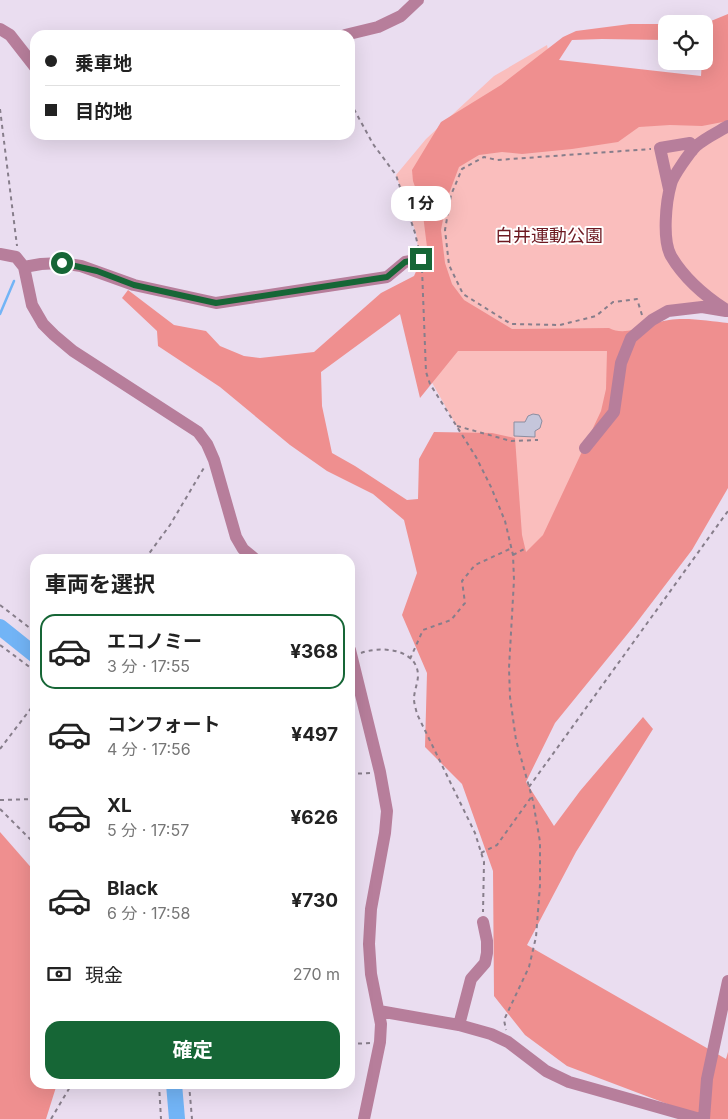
<!DOCTYPE html>
<html lang="ja">
<meta charset="utf-8">
<style>
body{margin:0;font-family:Inter,"Noto Sans JP",sans-serif;background:#f6f6f6;color:#222;height:100vh;display:flex;flex-direction:column;font-size:19px;white-space:nowrap}
*{box-sizing:border-box;margin:0}
p{font-size:16px;color:#767676}
.icon{flex:none;width:28px;height:28px;fill:none;stroke:currentColor;stroke-width:2;stroke-linecap:round;stroke-linejoin:round}
.map{position:relative;flex:1;overflow:hidden}
.sheet{position:absolute;left:30px;top:554px;width:325px;height:535px;display:flex;flex-direction:column;background:#fff;border-radius:15px;box-shadow:0 5px 20px #0002}
.sheet>*{flex:none}
.hud{position:absolute;left:30px;top:30px;width:325px;height:110px;border-radius:15px;box-shadow:0 5px 20px #0002;display:grid;align-content:center;height:110px;padding:0 15px;background:#fff}
.fabs{position:absolute;left:658px;top:15px;display:grid;gap:10px}
.fabs a{display:grid;place-items:center;width:55px;height:55px;border-radius:10px;background:#fff;box-shadow:0 5px 20px #0002;font-size:25px}
.end{position:absolute;width:22px;height:22px;margin:-11px;border:6px solid #166636;background:#fff;box-shadow:0 0 0 2px #fff}
.from{border-radius:50%}
.bubble{position:absolute;height:35px;border-radius:15px;background:#fff;box-shadow:0 5px 20px #0002;font-size:16px;font-weight:700;line-height:35px;text-align:center}
.hud b{display:flex;align-items:center;gap:18px;height:48px;font-size:19px}
.hud b+b{border-top:1px solid #e0e0e0}
.hud i{width:12px;height:12px;background:#222}
ul{padding:0;list-style:none}
li{display:flex;align-items:center;gap:15px;height:75px;margin:0 10px 8px;padding:0 5px;border:2px solid transparent;border-radius:15px}
li div{flex:1}
li b{display:block;font-size:19px}
li em{font-style:normal;font-weight:700}
li.current{border-color:#166636}
li>.icon{width:45px;height:45px;stroke-width:1.5}
h2{padding:0 15px;font-size:22px;line-height:60px}
.pay{display:flex;align-items:center;gap:12px;height:55px;padding:0 15px;font-size:19px}
.pay p{margin-inline-start:auto}
.button{display:flex;gap:10px;margin-top:auto;padding:10px 15px}
.button a{flex:1;height:58px;border-radius:15px;background:#166636;color:#fff;font-size:20px;font-weight:700;line-height:58px;text-align:center}
.map>svg:first-child{display:block}
</style>
<div class="map">
<svg width="728" height="1119" viewBox="0 0 728 1119">
<rect width="100%" height="100%" fill="#eaddf0"/>
<path fill="#fabebd" d="M728 22V312L702 307 652 320 614 412 547 538 514 580 491 487 426 372 424 292 416 233 396 175 426 139 494 76 547 45 559 103 706 123Z"/>
<path fill="#ef8f8f" fill-rule="evenodd" d="M728 14V121L702 126 670 125 639 127 618 142 572 149 522 154 502 152 479 155 459 167 447 199 441 230 445 263 452 284 464 300 512 329 609 328C627 338 650 322 669 320 686 317 711 321 728 323V488L692 550 634 626 555 723 526 782 554 826 580 791 643 717 653 729 576 852 527 945 726 1059 728 1052V1119H707L567 1066 525 1035 494 996 493 871 462 784 425 747 427 673 402 615 417 573 404 520 373 494 327 471 290 445 220 387 158 346 157 331 122 298 128 290 174 325 206 331 220 346 244 356 260 358 314 352 381 293 414 276 427 247 422 207 413 181 412 170 441 122 501 85 563 37 576 31 630 24H666V40L602 39 572 40 559 60 701 76 702 61H704V24H685L711 21ZM400 314 420 398 458 351H607L606 389 601 411 543 535 526 552 522 535 515 438 492 433 434 432 419 459 418 499 407 500 355 466 332 453 322 406 321 372Z
M0 832 35 872V1084H57L46 1119H0Z"/>
<g fill="none" stroke-linecap="round" stroke-linejoin="round">
<path stroke="#72b4f6" stroke-width="2.5" d="M0 314 14 281"/>
<path stroke="#72b4f6" stroke-width="16" d="M0 627 35 655
M174 1084 177 1119"/>
</g>
<path fill="#c5c6db" stroke="#8b8da0" d="M533 414 539 415 542 421 540 428 535 431V437L514 436V422H525L528 416Z"/>
<g fill="none" stroke-linecap="round" stroke-linejoin="round">
<path stroke="#877e8b" stroke-width="2" stroke-dasharray="4 4" stroke-linecap="butt" d="M350 102 373 144 396 175 415 233 419 250
M0 109 17 246
M422 269 426 372 430 384 476 457 491 487 505 521 513 555 514 580 509 668 510 697 516 740 533 801 540 842V885L536 937 529 967 504 1020 506 1030
M642 315 637 299 613 302 596 316 560 325 511 324 463 294 449 265 445 230 451 195 462 169 482 158 484 157 497 160 651 149
M457 426 511 441 538 440
M513 555 526 548
M145 559 170 525 205 466
M0 605 35 632
M0 645 35 671
M361 653C380 646 417 648 418 675 418 683 414 691 414 699 414 704 416 709 417 714L475 833 484 862 483 912
M410 659 423 630 451 620 465 603 462 581 475 565 512 548
M0 749 35 703
M350 774 370 773
M529 787 728 511
M0 800 35 799
M0 809 35 844
M481 853 497 845 532 796
M350 1044 370 1043
M159 1084 161 1119
M189 1084 192 1119
M51 1119 70 1087V1084"/>
<path stroke="#b77e9b" stroke-width="12" d="M0 29 10 35 35 67
M345 35 378 27 401 16 418 0
M728 126C718 132 705 138 696 146 690 152 673 176 671 184 666 201 662 240 671 256 684 278 706 297 728 311
M669 189 660 148 690 143 692 151
M0 254 16 257 24 267 32 305 43 324 54 335 73 351 198 432 207 444 214 460 236 537 243 549 255 559
M24 267 41 264 61 263 81 266 134 285 216 303 387 277 405 262 421 259
M585 448 614 412 621 363 631 338 652 320 668 311 702 307 726 311
M350 650 380 772 387 811 385 833 371 909 369 944 371 974 381 1024 380 1042 364 1119
M379 1011 459 1025 491 1034 508 1042 546 1071 569 1082 700 1119
M459 1025 471 979 485 963 487 953V941L483 922
M704 1119 707 1079 728 981"/>
</g>
<g fill="none" stroke-linecap="round" stroke-linejoin="round">
<path stroke="#166636" stroke-width="6" d="M62 263 97 271 134 285 216 303 387 277 405 262 421 259"/>
</g>
<g text-anchor="middle" dominant-baseline="central" stroke-width="4" stroke-linejoin="round" paint-order="stroke">
<g font-size="18" fill="#6d1921" stroke="#fff">
<text x="549" y="235">白井運動公園</text>
</g>
</g>
</svg>
<div class="fabs">
<a><svg class="icon" aria-label="locate" viewBox="0 0 24 24"><circle cx="12" cy="12" r="6"/><path d="M12 2v4M12 18v4M2 12h4M18 12h4"/></svg></a>
</div>
<i class="end from" style="left:62px;top:263px"></i>
<i class="end" style="left:421px;top:259px"></i>
<div class="bubble" style="left:391px;top:186px;width:60px">1 分</div>
<div class="hud">
<b><i class="from"></i>乗車地</b>
<b><i></i>目的地</b>
</div>
<section class="sheet">
<h2>車両を選択</h2>
<ul>
<li class="current"><svg class="icon" aria-label="car" viewBox="0 0 24 24"><path d="M5 17H2v-5l4-1 3-4h7l3 4 3 1v5h-3M9 17h6M6 11h13"/><circle cx="7" cy="17" r="2"/><circle cx="17" cy="17" r="2"/></svg><div><b>エコノミー</b><p>3 分 · 17:55</p></div><em>¥368</em></li>
<li><svg class="icon" aria-label="car" viewBox="0 0 24 24"><path d="M5 17H2v-5l4-1 3-4h7l3 4 3 1v5h-3M9 17h6M6 11h13"/><circle cx="7" cy="17" r="2"/><circle cx="17" cy="17" r="2"/></svg><div><b>コンフォート</b><p>4 分 · 17:56</p></div><em>¥497</em></li>
<li><svg class="icon" aria-label="car" viewBox="0 0 24 24"><path d="M5 17H2v-5l4-1 3-4h7l3 4 3 1v5h-3M9 17h6M6 11h13"/><circle cx="7" cy="17" r="2"/><circle cx="17" cy="17" r="2"/></svg><div><b>XL</b><p>5 分 · 17:57</p></div><em>¥626</em></li>
<li><svg class="icon" aria-label="car" viewBox="0 0 24 24"><path d="M5 17H2v-5l4-1 3-4h7l3 4 3 1v5h-3M9 17h6M6 11h13"/><circle cx="7" cy="17" r="2"/><circle cx="17" cy="17" r="2"/></svg><div><b>Black</b><p>6 分 · 17:58</p></div><em>¥730</em></li>
</ul>
<div class="pay"><svg class="icon" aria-label="cash" viewBox="0 0 24 24"><path d="M3 7h18v10H3z"/><circle cx="12" cy="12" r="2"/></svg>現金<p>270 m</p></div>
<div class="button"><a>確定</a></div>
</section>
</div>
